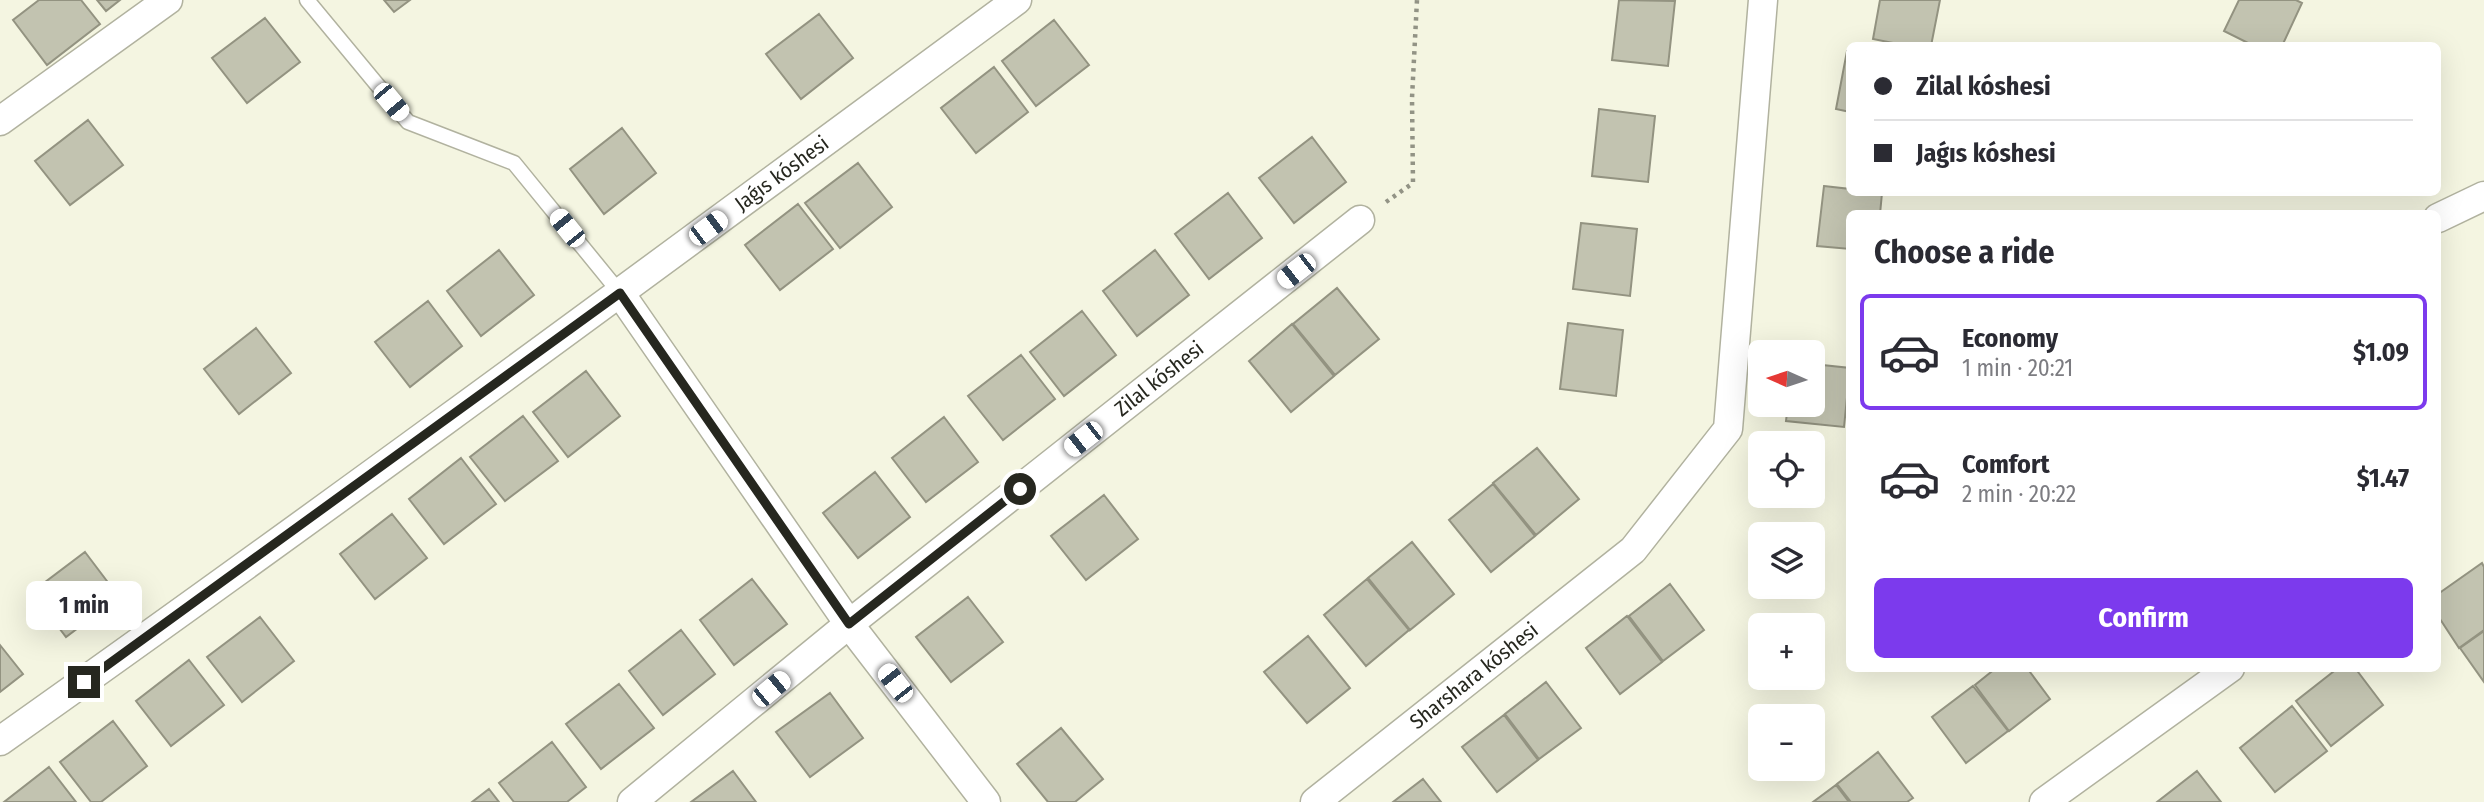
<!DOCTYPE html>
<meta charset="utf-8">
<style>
body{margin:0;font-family:"Fira Sans Condensed",sans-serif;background:#f2f2f3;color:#2b2b33;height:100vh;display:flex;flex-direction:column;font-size:26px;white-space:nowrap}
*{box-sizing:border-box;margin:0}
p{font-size:23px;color:#7c7c81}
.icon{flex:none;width:38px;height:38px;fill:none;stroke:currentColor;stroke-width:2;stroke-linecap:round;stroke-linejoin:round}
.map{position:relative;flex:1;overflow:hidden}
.sheet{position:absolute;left:1846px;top:210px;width:595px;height:462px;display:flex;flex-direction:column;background:#fff;border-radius:10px;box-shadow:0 7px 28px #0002}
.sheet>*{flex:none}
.top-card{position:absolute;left:1846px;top:42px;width:595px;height:154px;border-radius:10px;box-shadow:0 7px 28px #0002;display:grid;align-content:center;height:154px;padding:0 28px;background:#fff}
.needle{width:46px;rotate:273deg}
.controls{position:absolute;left:1748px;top:340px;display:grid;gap:14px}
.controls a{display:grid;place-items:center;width:77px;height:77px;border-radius:10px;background:#fff;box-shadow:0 7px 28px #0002;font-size:35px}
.end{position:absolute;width:32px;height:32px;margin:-16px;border:9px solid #26271f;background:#fff;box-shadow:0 0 0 4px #fff}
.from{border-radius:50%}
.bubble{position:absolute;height:49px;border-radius:10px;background:#fff;box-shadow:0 7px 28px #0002;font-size:23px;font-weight:700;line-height:49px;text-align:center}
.car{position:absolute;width:21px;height:42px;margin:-21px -10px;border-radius:9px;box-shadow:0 0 5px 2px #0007;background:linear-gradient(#fff 24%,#345 0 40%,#fff 0 76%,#345 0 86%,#fff 0)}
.top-card b{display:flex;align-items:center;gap:24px;height:66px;font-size:26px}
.top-card b+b{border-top:2px solid #e1e1e2}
.top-card i{width:18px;height:18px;background:#2b2b33}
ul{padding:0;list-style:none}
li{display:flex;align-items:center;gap:21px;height:116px;margin:0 14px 10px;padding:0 14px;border:4px solid transparent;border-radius:10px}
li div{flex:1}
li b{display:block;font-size:26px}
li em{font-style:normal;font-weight:700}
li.selected{border-color:#7c3aed}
li>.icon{width:63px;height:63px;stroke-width:1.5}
h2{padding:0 28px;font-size:32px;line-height:84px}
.cta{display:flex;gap:14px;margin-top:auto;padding:14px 28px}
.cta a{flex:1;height:80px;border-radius:10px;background:#7c3aed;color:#fff;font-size:28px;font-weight:700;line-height:80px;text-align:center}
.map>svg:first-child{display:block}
</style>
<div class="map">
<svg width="2484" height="802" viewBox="0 0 2484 802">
<rect width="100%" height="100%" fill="#f4f5e1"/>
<path fill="#c2c3b0" stroke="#939381" stroke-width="2" d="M39 0H81L100 24 47 65 13 20Z
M97 0H120L106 11Z
M384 0H410L394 12Z
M1619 0 1675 1 1668 66 1612 60Z
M1880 0H1940L1931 46H1908L1873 39Z
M2239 0H2296L2302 3 2282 46H2254L2224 31Z
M819 14 853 58 801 99 766 54Z
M265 18 300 62 247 103 212 58Z
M1054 20 1089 65 1036 106 1002 61Z
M1847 51H1850V112L1836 109Z
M994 67 1028 112 976 153 941 108Z
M1599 109 1655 116 1648 182 1592 176Z
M88 120 123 165 70 205 35 161Z
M622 128 656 173 604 214 570 169Z
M1312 137 1346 182 1294 223 1259 178Z
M858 163 892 207 840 248 805 203Z
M1824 186 1850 189V192L1882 193 1880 214H1850V249L1817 246Z
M1228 193 1262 238 1209 279 1175 234Z
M798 204 833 249 780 290 745 245Z
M1581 223 1637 229 1630 296 1573 289Z
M499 250 534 295 481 336 447 291Z
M1155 250 1189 295 1137 336 1103 291Z
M1337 288 1379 339 1335 375 1293 324Z
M428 301 462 346 410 387 375 342Z
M1082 311 1116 355 1064 396 1030 352Z
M1568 323 1623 330 1616 396 1560 389Z
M1292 324 1334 376 1291 412 1249 361Z
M256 328 291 373 239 414 204 369Z
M1021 355 1055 399 1003 440 968 396Z
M1813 364 1850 368 1844 427 1786 421 1788 404H1813Z
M586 371 620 416 568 457 533 412Z
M523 416 558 461 505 501 470 457Z
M944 417 978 462 926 502 892 458Z
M1537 448 1579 499 1536 535 1493 483Z
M461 458 496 504 444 544 409 499Z
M875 472 910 517 858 558 823 513Z
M1493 484 1535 536 1491 572 1449 520Z
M1104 495 1138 539 1086 580 1051 536Z
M392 514 427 558 375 599 340 554Z
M1412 542 1454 594 1410 630 1368 578Z
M85 552 119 597 66 637 32 592Z
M2482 563 2484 567V630L2459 648 2438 616V594Z
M752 579 787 624 734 665 700 620Z
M1367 579 1409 630 1366 666 1324 615Z
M1670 584 1704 630 1663 661 1629 616Z
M968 597 1003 642 951 682 916 637Z
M1627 616 1662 662 1620 694 1586 648Z
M260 617 294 661 242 702 207 657Z
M681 630 715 674 663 715 629 671Z
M2484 631V682L2460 648Z
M1308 636 1350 688 1307 723 1264 672Z
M0 645 23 674 0 692Z
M189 660 224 705 171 746 136 701Z
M1996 668H2027L2050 699 2009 731 1975 685Z
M2338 668H2355L2383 705 2331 746 2296 701Z
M1546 682 1581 728 1539 759 1505 714Z
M619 684 654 728 601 769 566 724Z
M1973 686 2008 731 1966 763 1932 717Z
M830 693 863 738 810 777 776 732Z
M2292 706 2327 751 2275 792 2240 748Z
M1504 715 1538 760 1497 792 1462 747Z
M113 721 147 766 101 802H91L60 762Z
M1061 728 1103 779 1075 802H1048L1017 764Z
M552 742 586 787 567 802H514L499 783Z
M1878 752 1913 798 1907 802H1851L1837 784Z
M49 767 76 802H4Z
M733 771 756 802H691Z
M2197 771 2221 802H2157Z
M1423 779 1441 802H1393Z
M1836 785 1849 802H1813Z
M489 789 499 802H472Z"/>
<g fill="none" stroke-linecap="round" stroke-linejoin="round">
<defs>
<path id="service" d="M307 0 408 122 514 163 620 293"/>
<g id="minor">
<path d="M0 121 168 0"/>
<path d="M2438 218 2484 196"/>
<path d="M620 293 849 624 986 802"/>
<path id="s1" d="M0 741C342 499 679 249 1017 0"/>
<path id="s2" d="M632 802 849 624 1360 220"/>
<path id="s3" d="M1315 802 1633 550 1728 429 1763 0"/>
<path d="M2044 802 2230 668"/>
</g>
</defs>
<use href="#service" stroke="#b1b29f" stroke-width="17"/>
<use href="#minor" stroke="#b1b29f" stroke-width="31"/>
<path stroke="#929385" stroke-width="4.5" stroke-dasharray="3.5 5" stroke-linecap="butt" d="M1386 202 1413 183 1412 98 1417 0"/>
<use href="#service" stroke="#fff" stroke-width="14"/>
<use href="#minor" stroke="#fff" stroke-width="28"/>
</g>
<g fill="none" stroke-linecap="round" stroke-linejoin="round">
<path stroke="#26271f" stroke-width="9" d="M84 682 620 293 849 624 1020 489"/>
</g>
<g text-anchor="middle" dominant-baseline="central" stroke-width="6" stroke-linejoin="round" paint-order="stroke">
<g font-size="21" fill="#26271f" stroke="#fff">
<text stroke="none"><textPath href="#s1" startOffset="966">Jaǵıs kóshesi</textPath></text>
<text stroke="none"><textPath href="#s2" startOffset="676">Zilal kóshesi</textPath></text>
<text stroke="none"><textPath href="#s3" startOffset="203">Sharshara kóshesi</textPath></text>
</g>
</g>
</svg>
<div class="controls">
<a><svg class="needle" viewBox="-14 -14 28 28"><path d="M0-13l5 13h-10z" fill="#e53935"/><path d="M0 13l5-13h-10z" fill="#7c7c81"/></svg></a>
<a><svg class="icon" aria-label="locate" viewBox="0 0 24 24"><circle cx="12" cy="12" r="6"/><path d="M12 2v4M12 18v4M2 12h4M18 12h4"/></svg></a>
<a><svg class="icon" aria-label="layers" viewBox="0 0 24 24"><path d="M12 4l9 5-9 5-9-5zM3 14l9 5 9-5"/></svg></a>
<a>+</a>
<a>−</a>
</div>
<i class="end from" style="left:1020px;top:489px"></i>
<i class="end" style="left:84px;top:682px"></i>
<div class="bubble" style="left:26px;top:581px;width:116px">1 min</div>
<i class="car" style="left:391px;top:102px;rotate:140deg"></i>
<i class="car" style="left:567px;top:228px;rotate:321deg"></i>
<i class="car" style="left:708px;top:228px;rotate:53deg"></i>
<i class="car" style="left:1296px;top:271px;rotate:232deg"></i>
<i class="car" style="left:1083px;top:439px;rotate:232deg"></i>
<i class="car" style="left:895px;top:683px;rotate:322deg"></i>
<i class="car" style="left:771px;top:689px;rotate:50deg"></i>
<div class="top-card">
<b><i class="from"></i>Zilal kóshesi</b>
<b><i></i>Jaǵıs kóshesi</b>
</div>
<section class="sheet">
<h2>Choose a ride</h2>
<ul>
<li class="selected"><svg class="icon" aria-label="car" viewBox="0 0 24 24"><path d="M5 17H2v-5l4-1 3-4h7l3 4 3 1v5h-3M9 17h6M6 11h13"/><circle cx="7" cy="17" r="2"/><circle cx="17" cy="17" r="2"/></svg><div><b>Economy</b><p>1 min · 20:21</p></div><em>$1.09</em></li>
<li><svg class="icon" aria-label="car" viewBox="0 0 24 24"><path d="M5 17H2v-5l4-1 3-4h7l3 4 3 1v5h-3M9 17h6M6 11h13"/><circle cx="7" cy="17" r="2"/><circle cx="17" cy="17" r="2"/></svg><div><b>Comfort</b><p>2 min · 20:22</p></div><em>$1.47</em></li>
</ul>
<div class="cta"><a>Confirm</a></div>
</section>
</div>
